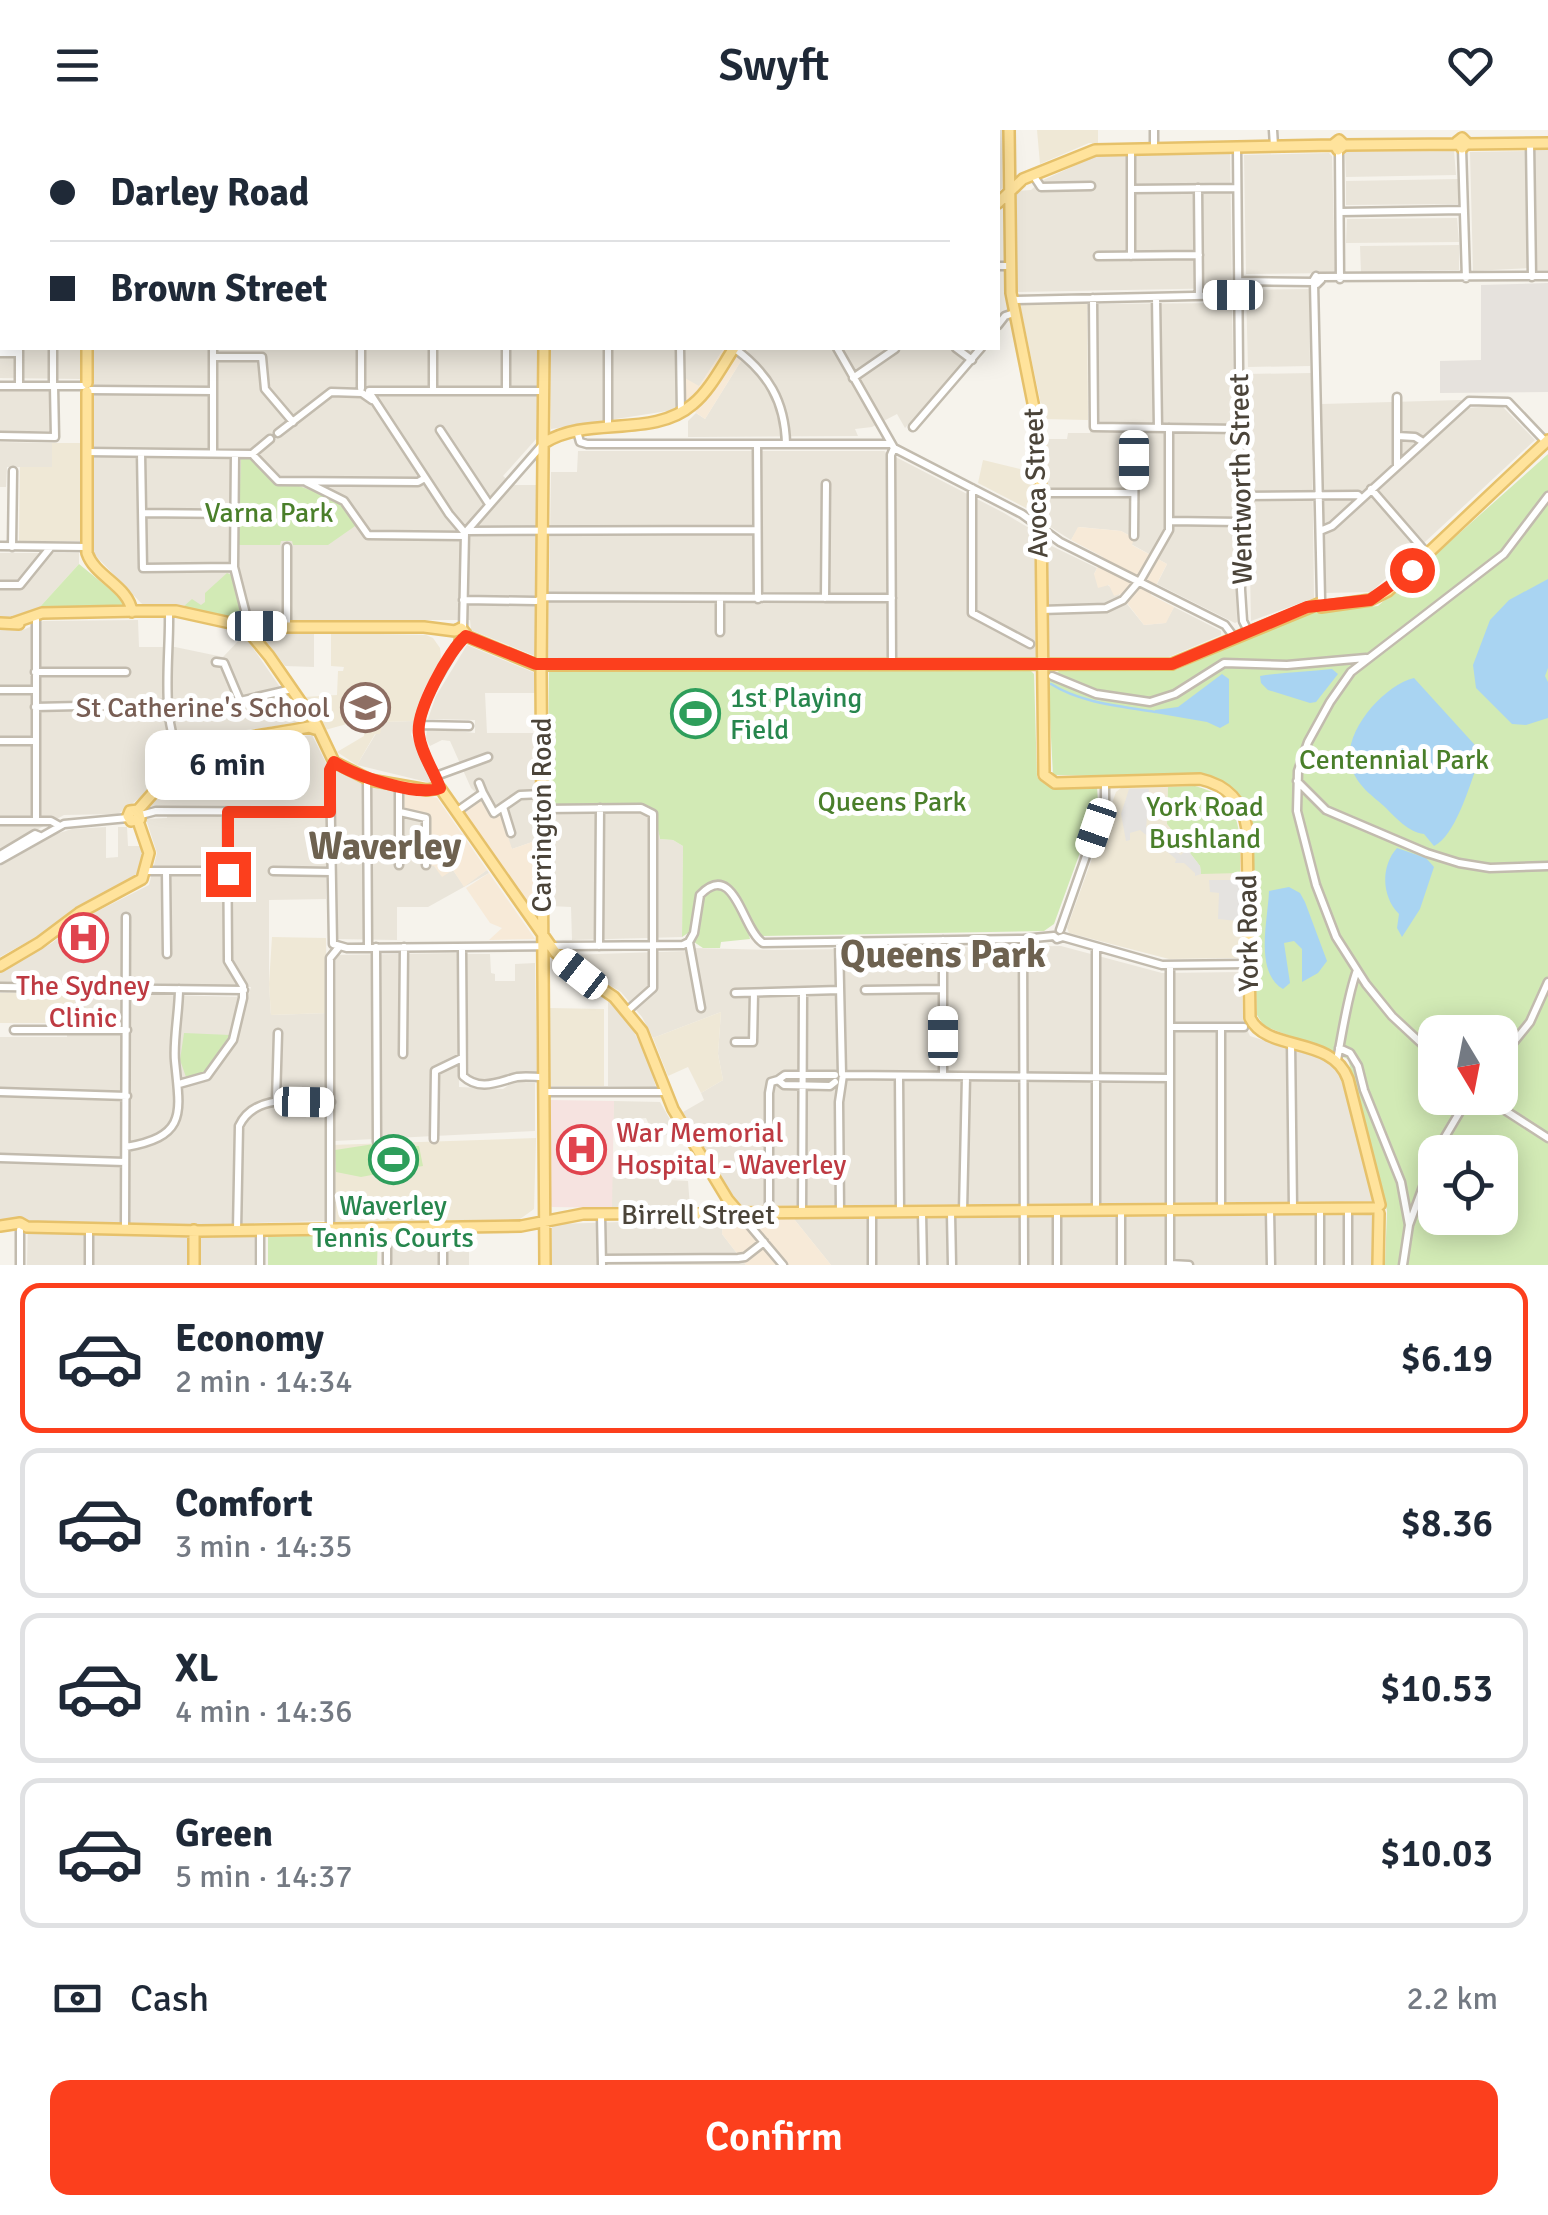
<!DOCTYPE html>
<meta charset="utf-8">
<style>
body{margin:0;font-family:Signika,sans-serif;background:#f2f2f3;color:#1f2937;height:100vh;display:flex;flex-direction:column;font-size:38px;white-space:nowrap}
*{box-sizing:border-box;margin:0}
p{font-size:32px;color:#747a83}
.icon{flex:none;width:55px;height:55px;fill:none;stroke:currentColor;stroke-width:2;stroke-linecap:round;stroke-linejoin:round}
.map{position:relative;height:1135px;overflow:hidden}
.side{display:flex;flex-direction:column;background:#fff;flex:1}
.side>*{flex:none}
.guide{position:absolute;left:0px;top:0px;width:1000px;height:220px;box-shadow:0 5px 25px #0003;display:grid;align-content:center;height:220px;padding:0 50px;background:#fff}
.needle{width:65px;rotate:170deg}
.controls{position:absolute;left:1418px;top:885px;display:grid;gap:20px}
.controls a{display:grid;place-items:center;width:100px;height:100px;border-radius:20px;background:#fff;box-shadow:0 5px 25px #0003;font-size:50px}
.end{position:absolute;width:45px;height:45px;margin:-22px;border:12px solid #fc3f1d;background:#fff;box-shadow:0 0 0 5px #fff}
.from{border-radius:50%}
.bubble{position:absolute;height:70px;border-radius:20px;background:#fff;box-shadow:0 5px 25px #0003;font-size:32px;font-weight:600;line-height:70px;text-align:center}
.car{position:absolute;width:30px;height:60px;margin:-30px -15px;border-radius:12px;box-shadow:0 0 8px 2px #0007;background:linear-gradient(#fff 24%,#345 0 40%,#fff 0 76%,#345 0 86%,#fff 0)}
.guide b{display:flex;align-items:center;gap:35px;height:95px;font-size:38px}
.guide b+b{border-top:2px solid #e0e1e3}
.guide i{width:25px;height:25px;background:#1f2937}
ul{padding:18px 0 0;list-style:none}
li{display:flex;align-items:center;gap:30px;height:150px;margin:0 20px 15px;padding:0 30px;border:5px solid #e0e1e3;border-radius:20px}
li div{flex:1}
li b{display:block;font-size:38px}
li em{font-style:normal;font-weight:600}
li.active{border-color:#fc3f1d}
li>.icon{width:90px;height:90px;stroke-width:1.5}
.pay{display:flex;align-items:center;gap:25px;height:110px;padding:0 50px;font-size:38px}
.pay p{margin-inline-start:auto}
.action{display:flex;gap:20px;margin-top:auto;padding:20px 50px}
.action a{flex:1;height:115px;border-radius:20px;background:#fc3f1d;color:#fff;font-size:40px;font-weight:600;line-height:115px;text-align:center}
header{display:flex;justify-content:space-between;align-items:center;height:130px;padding:0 50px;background:#fff;font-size:45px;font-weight:600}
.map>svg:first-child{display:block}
</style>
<header><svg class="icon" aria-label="menu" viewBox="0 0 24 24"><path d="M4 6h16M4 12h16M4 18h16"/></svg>Swyft<svg class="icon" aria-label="heart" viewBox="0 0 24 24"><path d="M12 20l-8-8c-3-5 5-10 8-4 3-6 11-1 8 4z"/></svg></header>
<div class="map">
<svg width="1548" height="1135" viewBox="0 0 1548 1135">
<rect width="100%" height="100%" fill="#f6f3ec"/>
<path fill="#eae5da" d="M595 0H1002V58L998 63V2H593Z
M1533 20H1548V140H1535Z
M1454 21 1456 45 1346 47 1345 22Z
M1526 21 1529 138 1473 141 1470 22Z
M1329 23 1332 26 1335 143 1246 144 1244 25Z
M1230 24 1232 158 1017 162 1016 61 1031 60 1041 51 1096 26Z
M1458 49V74L1346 75V51Z
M1457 88 1459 112 1346 113 1347 89Z
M1459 115V140L1361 142 1360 116Z
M1309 159 1310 236 1248 237 1246 160Z
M0 172 2 218H80V249L0 248Z
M1232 173 1237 492 1235 493 1157 454 1167 434 1131 414 1134 408 1121 401 1079 397 1071 410 1047 395V309H1067L1068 303H1090L1087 174Z
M94 218H538L537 308 503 346 514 355H537L535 526 471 500 470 490H244L193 478 147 477 141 473 94 424Z
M550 218H724L699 257 684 248 683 274 674 280 551 299Z
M749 218H975L965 233 905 298 897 284 872 297 855 299 858 306 688 307V291L696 283 705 289Z
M1311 243 1314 468 1251 491 1246 244Z
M0 258 52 259 54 301H0Z
M1461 270 1468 278 1501 275 1535 310 1371 462 1324 463 1322 274Z
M0 312 52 313 53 337H7L6 357H0Z
M578 321H884L1004 383 1029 398 1033 407 1097 438 1094 444 1119 464 1144 495 1165 493 1174 477 1221 501V505L1169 527 548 528 551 342H577Z
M0 423H79V434L39 478 19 487H0Z
M138 490 139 517H175L223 527 244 505 304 592 246 600 181 619 141 667 118 684 64 685 0 720V500H23L43 491Z
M260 503H314V537L285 536Z
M467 515 535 543V563H485L487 603H535V711L512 719 507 708 514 706 504 674 494 680 471 658 450 611 442 610 430 616 426 609 427 598 475 603V590L428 589 436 566Z
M414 591 411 604 431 653 357 635 383 592Z
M312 605 326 633V769L269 770V854L271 885 327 883 325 1091 254 1093V1135H27L28 1090 0 1089V907H67V877L75 876V863L248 867 251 857 120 852H0V842L52 813 82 789 149 755 157 723 146 689 167 688V676H151L184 639 204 627 245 614Z
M333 639 358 651 396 660 402 735V684L424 689 434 736 453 740 464 756 487 740 489 743 428 777H397V810L334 809Z
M548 675H644L654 680 660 709 673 710 683 716 682 807 572 810 571 777 549 776Z
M106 697V728L118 727V697H127L128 716H141L143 723 137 746 74 778 45 802 0 827V736L56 704 72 699Z
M1061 816 1162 843 1241 842 1243 891 1250 906 1332 932 1340 945 1374 1071 739 1076 683 982 704 970 701 963 723 950 718 924 721 882 653 908 642 887 621 862 584 840 569 825 688 821 692 818 774 820Z
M458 823 459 957 503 959 515 951 535 953V1001L334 1011 336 825Z
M466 824H490L491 843 495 844V851H515V834L535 833 537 943H510L504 950 473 949 469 946Z
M608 870 632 898 647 928 656 957 608 956Z
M614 971 660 972 676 1000 656 1010 646 988 613 991Z
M612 1047 688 1051 690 1077 612 1078Z
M1371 1085 1373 1087V1135H831L794 1089Z
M723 1089 722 1104 746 1135H552V1095L555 1094Z
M469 1103V1135H390V1104Z"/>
<path fill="#f7ead8" d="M724 218H749L705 289 684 274 683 247 699 256Z
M1078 397 1121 401 1134 408 1132 415 1167 434 1151 465 1174 477 1166 493 1144 495 1120 464 1114 466 1109 455 1098 458 1094 444 1103 427 1071 410Z
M404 662 437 668 487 740 464 757 453 740 442 747 434 736H427V685L404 681Z
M482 665 492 683 500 682 512 719 535 711 536 781H532L461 679Z
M489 743 535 809H534L489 810 502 798 490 793 466 758Z
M723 1089H794L831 1135H746L722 1104Z"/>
<path fill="#e6e2dd" d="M1548 153V262L1440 263V231L1481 230V155Z"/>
<path fill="#efe8d6" d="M1037 0H1098V13H1089L1040 34Z
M1087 174 1088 290 1044 289 1020 175Z
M52 313H80V411H19L20 337H52Z
M983 330 1032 342 1033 377 1026 378 978 353Z
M331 503 426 505 433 508 440 518 441 530 424 559 414 591 383 592 380 604H375L357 635 337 622 364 606 365 589 325 600 304 567 337 565 338 541H343L344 537 331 536Z
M1168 657 1167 694 1200 736 1201 743H1240L1242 824 1238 828 1169 829 1069 803 1067 798 1116 662 1121 658Z
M272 807 326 808 327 883 271 885 269 854Z
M0 863H75V877L67 878V893H0Z
M549 878 604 879V956H549Z
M721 882 718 924 723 950 701 963 688 937 668 946 653 908Z
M536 1008 534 1079 520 1089 336 1092 331 1015Z"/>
<path fill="#f6e3e0" d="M550 970 614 971 612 1078 552 1077 549 1074Z"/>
<path fill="#d2eab5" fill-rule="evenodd" d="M1548 324V1135H1385L1387 1081 1383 1061 1348 929 1264 896 1257 885 1250 683 1208 648 1053 645 1048 551 1059 541 1176 540 1307 483 1378 476ZM1435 902H1500V968H1435ZM1435 1022H1500V1088H1435Z
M241 327 253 328 274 352 296 355 341 371 358 394 328 415H293L292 411H281L280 415H238Z
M79 434 123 470V477L39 478Z
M227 443 234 446 244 490 183 477 192 469 201 475 205 472V463Z
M549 540H1030L1034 544 1037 647C1051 664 1077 657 1097 657L1098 673 1054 794 1044 801 762 806 756 802C745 779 727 730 696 762L691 801 682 807 683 716 673 710 660 709 654 680 644 675H548Z
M1195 656C1244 669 1240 701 1240 743L1201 744 1200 736 1167 694 1168 657Z
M715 759C736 763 746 790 750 809L721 812 720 818H703L694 812 702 766Z
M184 903 230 905 203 943 186 947 180 930Z
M374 1014 377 1044 361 1047 336 1042 335 1020Z
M405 1016H419L423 1036 380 1043 376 1019Z
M378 1104 377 1135H268V1107Z"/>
<path fill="#e5e3e0" d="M1129 659H1149L1146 699 1181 725 1187 719 1200 736 1201 744 1195 746V743L1184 733H1175L1176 729 1140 700 1130 703V710L1126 711 1121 684Z
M1232 743H1240L1241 789 1237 791 1218 789 1219 763 1210 762 1209 750H1232Z"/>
<path fill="#a9d4f2" d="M1548 449V538L1545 546 1548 552V588L1526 595 1512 594 1476 558 1473 535 1490 490 1509 470Z
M1332 539 1338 544 1316 572 1310 573 1268 560 1261 553 1260 546C1282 542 1308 542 1332 539Z
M1222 544 1229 549V593L1220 598 1207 592 1155 583V580L1178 577Z
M1414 548 1474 614 1480 627C1471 651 1456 706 1434 716L1424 704C1408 702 1396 688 1386 678 1372 665 1358 657 1351 637 1341 603 1384 555 1414 548Z
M1397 718 1426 728 1434 737 1420 779 1402 807 1397 798 1399 784C1382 767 1380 737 1397 718Z
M1289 757 1300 763 1305 772 1327 831 1318 843 1302 852V819L1294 811 1284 813 1290 853 1283 859C1254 842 1268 790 1269 761Z"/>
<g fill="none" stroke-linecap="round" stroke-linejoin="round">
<path stroke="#a9d4f2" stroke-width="2.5" d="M1051 554C1081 573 1120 576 1155 582"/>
<defs>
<path id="minor" d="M10 0 12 2
M240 0 242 2
M313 0V2
M521 0 524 2
M657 0 658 2
M839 0 841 2
M1273 0 1274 16
M3 2 4 0
M362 2V0
M823 2V0
M894 2V0
M1530 13 1532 147
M1237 17 1241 460 1243 491 1248 501
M1462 18 1466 148
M1131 19V126
M1154 19V0
M1339 20 1340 149
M1033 45 1041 57 1091 56
M1198 58 1199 165
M1131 59 1237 58
M1340 82 1464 80
M0 116 2 117
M1098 126 1199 125
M998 136H1010
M1316 146 1321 150 1317 154 1313 151Z
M1320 147 1548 146
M1239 151 1313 152
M1314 153 1321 469
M1156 167 1158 298
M1093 168 1094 297 1240 299
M1012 170 1238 165
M998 195 1005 186 1014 183
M213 218V323
M361 218V258
M608 218V296
M680 218 681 283
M734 218C768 243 785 271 786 314
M837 218 894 318 1022 384 1060 412 1225 495 1234 507
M956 218 972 230
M0 223H19
M213 227H262L265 259 293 292
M853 248 895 219
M0 256H83
M19 256V218
M53 256V218
M91 260 213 261
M369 261H543
M433 261V218
M506 261V218
M369 262 449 384 465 403
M913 297 981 218
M440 300 489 374
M577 301 580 312 587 314H891
M278 303 331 262 362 263 372 270
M0 306 55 307 54 256
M1397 306 1415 307 1423 312
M757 314 758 469
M87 322 252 324
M141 323 143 438 234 437
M235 324 234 437 248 492
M252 324 278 351 418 352 425 348
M252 324 270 309
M1397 336V267
M306 352 344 371 368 405 464 406
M972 358V483L1030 514
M1371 359 1424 420
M1041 363H1134
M1241 366 1358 365 1361 368
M142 383 235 384
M1170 391 1241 392
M466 401 757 400
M1320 401 1332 396 1469 271 1508 272 1546 312
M1134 406 1135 298
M0 416 86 417
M12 417 13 341
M287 417V497
M0 455H20L50 418
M825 468 826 354
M463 470 536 471 547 467 892 468
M1041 480 1106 478 1123 470 1141 449 1169 400V298
M169 485C170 528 159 593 183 629
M463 499 465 403 543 314
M720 502V469
M216 532 224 533 240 571 292 559
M892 533 891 325 894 318
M35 542H126
M1052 546 1096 564 1150 572 1175 564 1224 533 1287 535 1366 528
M0 560H35
M35 577 169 574
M420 595 469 596
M0 611H35
M334 632 330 640 333 814 347 818 683 815 689 812
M436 646 488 627
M367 649 368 818
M1297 651 1326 680 1427 723 1459 733 1490 738 1548 736
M479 653 483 663
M399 655V735
M440 658C434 642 421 623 419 605 415 578 447 533 460 510
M503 677 511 703
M542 679 641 678 653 684V858L627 881
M400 682 426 688V735
M456 682 483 663 494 683 520 665 542 664
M141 685 156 681 330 682
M36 690V490
M0 691H51L60 696
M0 725 35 704 40 706
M0 730 64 694 128 688
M145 741H228
M166 741 167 824
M273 741 331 742
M1060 800 1105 672V651
M1023 809 1024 1135
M943 810V946
M689 812 694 803 700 765C735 729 742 800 763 813L1023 809 1054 806 1057 809 1063 807 1162 835 1248 834
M689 812 701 878
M839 812 842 944
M599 816 600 678
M376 817 377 1012
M462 817 463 946C480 962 500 951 517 947 525 946 535 947 542 947
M1096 818V1080
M1170 836V1135
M0 857 244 860
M865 860 943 859
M735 863 839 860
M1170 897H1244
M1221 897V1079
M14 900H127
M735 912H753L754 863
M1291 912 1293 1078
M1339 918 1350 923 1358 936 1364 960 1401 1052 1409 1095
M403 924 404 817
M1435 926 1392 886 1366 854 1336 807 1316 755 1297 681 1298 641 1308 612 1330 572 1351 542 1504 424 1548 366
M1500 929 1530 892 1548 852
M1337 930C1343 900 1347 868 1357 840
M843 945 1170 948
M899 947 900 1082
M778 950 784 955 830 956 835 952
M778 950 785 945H835
M179 954 207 946 233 910 243 868V856L228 831 227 682
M0 962 127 966
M544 962H665
M1486 968 1548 1008
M276 971 278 903
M434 1009 435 941 462 928
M126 1017C188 1006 180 983 175 931 173 912 179 881 179 859
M1436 1022 1468 968
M0 1028 125 1032
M1348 1079V1135
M1270 1080 1271 1135
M1320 1080V1135
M963 1081 966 947
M1121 1081V1135
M840 1082 839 972 843 945
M769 1083V963L771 952 778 950
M802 1083 803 865
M872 1083V1135
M922 1083 923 1135
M951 1083 952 1135
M740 1084 783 1135
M601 1085 602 1135
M443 1097V1135
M89 1098V1135
M330 1098V828L339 817
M125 1099 126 787
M20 1100V1135
M237 1100 239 996C255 962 299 972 331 972
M602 1129 738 1128 745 1127 764 1112
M387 1133V1097
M1170 1134 1189 1135
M260 1135V1100
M1057 1135V1082
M1403 1135 1409 1095 1435 1024"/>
<path id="major" d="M1009 0 1011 163 1040 308 1044 645 1055 653 1200 649C1227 655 1243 672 1247 699L1250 888C1267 923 1332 905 1348 949L1380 1075
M83 2 85 0
M585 2 587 0
M1462 8 1467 13 1462 18 1457 12Z
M1339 10 1344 15 1338 20 1334 14Z
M1467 14 1548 13
M1344 15 1458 14
M998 73 1023 49 1095 20 1334 15
M87 218V253
M544 218 541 543 545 1135
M87 262V423C95 447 129 456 132 482
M544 313C588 285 653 309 693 274 710 260 722 236 734 218
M1318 474 1321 477 1370 470 1388 461 1548 310
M0 493 19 494
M13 493 42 483 137 481H176L244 496 250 492 254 497H424L455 501 461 498 466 504 460 510
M244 496 269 526 316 594 334 632 370 650 427 660 440 658 555 822 580 844 614 867 642 901 673 979 728 1070 740 1084
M466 506 536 535 1172 534 1318 474
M138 680 140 689 131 691 128 686 130 681 138 680 183 629C222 607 266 606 309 597L315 599
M0 836 39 813 79 783 142 749 149 723 138 691
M0 1096 20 1093 27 1097 200 1101 521 1096 583 1084 1374 1078
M194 1135V1100
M1378 1135 1379 1083"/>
</defs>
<use href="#minor" stroke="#c2bbae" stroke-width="11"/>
<use href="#major" stroke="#e6c16a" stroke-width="14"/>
<use href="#minor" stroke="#fff" stroke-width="6"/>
<use href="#major" stroke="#ffe39c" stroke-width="9"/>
</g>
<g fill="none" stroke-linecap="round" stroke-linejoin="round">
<path stroke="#fc3f1d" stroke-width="12" d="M228 744V682H330V640L334 632C355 646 417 667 440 658 434 641 421 623 419 605 415 582 449 520 466 506L536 534H1172L1307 477 1370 470 1412 440"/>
</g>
<defs>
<symbol id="school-ring" viewBox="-11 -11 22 22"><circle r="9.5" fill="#fff" stroke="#8d6e63" stroke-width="1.5"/><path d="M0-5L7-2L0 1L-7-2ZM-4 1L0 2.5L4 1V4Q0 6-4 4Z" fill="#8d6e63"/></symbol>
<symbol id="stadium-ring" viewBox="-11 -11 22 22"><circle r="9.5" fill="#fff" stroke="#2e9e5b" stroke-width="1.5"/><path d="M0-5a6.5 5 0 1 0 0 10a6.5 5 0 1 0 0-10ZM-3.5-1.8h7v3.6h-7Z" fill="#2e9e5b"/></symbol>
<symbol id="hospital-ring" viewBox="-11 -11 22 22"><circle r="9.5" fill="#fff" stroke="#e0444e" stroke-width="1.5"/><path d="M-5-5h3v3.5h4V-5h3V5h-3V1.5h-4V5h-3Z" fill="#e0444e"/></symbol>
</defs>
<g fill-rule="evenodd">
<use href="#school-ring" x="338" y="550" width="55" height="55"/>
<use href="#stadium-ring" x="668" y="556" width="55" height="55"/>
<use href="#hospital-ring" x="56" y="780" width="55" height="55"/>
<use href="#hospital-ring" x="554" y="992" width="55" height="55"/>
<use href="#stadium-ring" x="366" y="1002" width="55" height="55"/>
</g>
<g text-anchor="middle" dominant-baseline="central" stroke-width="10" stroke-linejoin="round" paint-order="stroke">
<g font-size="28" fill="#4b4439" stroke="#fff">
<text transform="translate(1241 349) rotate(-91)">Wentworth Street</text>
<text transform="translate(1036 353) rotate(-92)">Avoca Street</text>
<text transform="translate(542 685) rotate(-90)">Carrington Road</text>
<text transform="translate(1248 803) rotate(-91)">York Road</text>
<text x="698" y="1085">Birrell Street</text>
</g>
<g font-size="28" fill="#4a7f2a" stroke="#fff">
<text x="269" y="383">Varna Park</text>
<text x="1394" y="630">Centennial Park</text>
<text x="892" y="672">Queens Park</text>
<text x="1205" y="677">York Road<tspan x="1205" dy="32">Bushland</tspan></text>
</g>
<g font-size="28" fill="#27864d" stroke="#fff" text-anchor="start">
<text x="730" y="568">1st Playing<tspan x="730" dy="32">Field</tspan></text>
<text x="393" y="1076" text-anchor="middle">Waverley<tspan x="393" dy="32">Tennis Courts</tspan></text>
</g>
<g font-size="28" fill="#785e54" stroke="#fff" text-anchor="end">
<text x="330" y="578">St Catherine's School</text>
</g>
<g font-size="28" fill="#be3a42" stroke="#fff">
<text x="83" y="856">The Sydney<tspan x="83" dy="32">Clinic</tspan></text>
<text x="616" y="1003" text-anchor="start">War Memorial<tspan x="616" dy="32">Hospital - Waverley</tspan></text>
</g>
<g font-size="38" font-weight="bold" fill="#6e6250" stroke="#fff">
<text x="385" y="716">Waverley</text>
<text x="943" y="824">Queens Park</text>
</g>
</g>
</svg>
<div class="controls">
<a><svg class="needle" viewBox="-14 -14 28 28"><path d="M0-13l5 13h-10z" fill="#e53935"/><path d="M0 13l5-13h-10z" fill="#747a83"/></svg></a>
<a><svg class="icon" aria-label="locate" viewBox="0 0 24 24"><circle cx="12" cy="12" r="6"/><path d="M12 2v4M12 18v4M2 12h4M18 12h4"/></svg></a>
</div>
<i class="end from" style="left:1412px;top:440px"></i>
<i class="end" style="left:228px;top:744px"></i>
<div class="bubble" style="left:145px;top:600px;width:165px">6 min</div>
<i class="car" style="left:1233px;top:165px;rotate:270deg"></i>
<i class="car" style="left:1134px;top:330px;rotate:180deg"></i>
<i class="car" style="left:257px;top:496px;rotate:90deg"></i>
<i class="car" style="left:1096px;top:698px;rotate:199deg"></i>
<i class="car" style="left:580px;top:844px;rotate:308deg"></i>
<i class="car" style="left:943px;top:906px;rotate:0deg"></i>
<i class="car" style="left:304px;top:972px;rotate:91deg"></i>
<div class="guide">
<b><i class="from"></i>Darley Road</b>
<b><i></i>Brown Street</b>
</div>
</div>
<section class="side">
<ul>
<li class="active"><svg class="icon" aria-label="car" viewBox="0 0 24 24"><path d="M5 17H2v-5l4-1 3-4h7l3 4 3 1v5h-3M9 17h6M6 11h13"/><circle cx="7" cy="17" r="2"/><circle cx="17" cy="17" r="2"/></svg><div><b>Economy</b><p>2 min · 14:34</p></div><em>$6.19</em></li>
<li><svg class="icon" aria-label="car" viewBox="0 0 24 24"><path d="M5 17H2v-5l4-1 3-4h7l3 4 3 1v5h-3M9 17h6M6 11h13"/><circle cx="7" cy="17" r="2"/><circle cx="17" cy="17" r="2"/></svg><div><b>Comfort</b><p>3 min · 14:35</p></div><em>$8.36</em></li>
<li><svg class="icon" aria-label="car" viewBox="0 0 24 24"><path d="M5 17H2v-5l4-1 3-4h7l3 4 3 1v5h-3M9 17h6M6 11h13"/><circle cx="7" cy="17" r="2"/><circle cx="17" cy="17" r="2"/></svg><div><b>XL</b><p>4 min · 14:36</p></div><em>$10.53</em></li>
<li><svg class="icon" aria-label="car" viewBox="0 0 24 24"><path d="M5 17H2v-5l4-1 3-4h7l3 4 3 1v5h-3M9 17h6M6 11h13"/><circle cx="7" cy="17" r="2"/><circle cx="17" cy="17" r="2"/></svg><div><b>Green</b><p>5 min · 14:37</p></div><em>$10.03</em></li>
</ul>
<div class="pay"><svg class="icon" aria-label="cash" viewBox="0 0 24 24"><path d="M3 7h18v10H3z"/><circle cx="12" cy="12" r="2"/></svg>Cash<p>2.2 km</p></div>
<div class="action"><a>Confirm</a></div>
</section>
